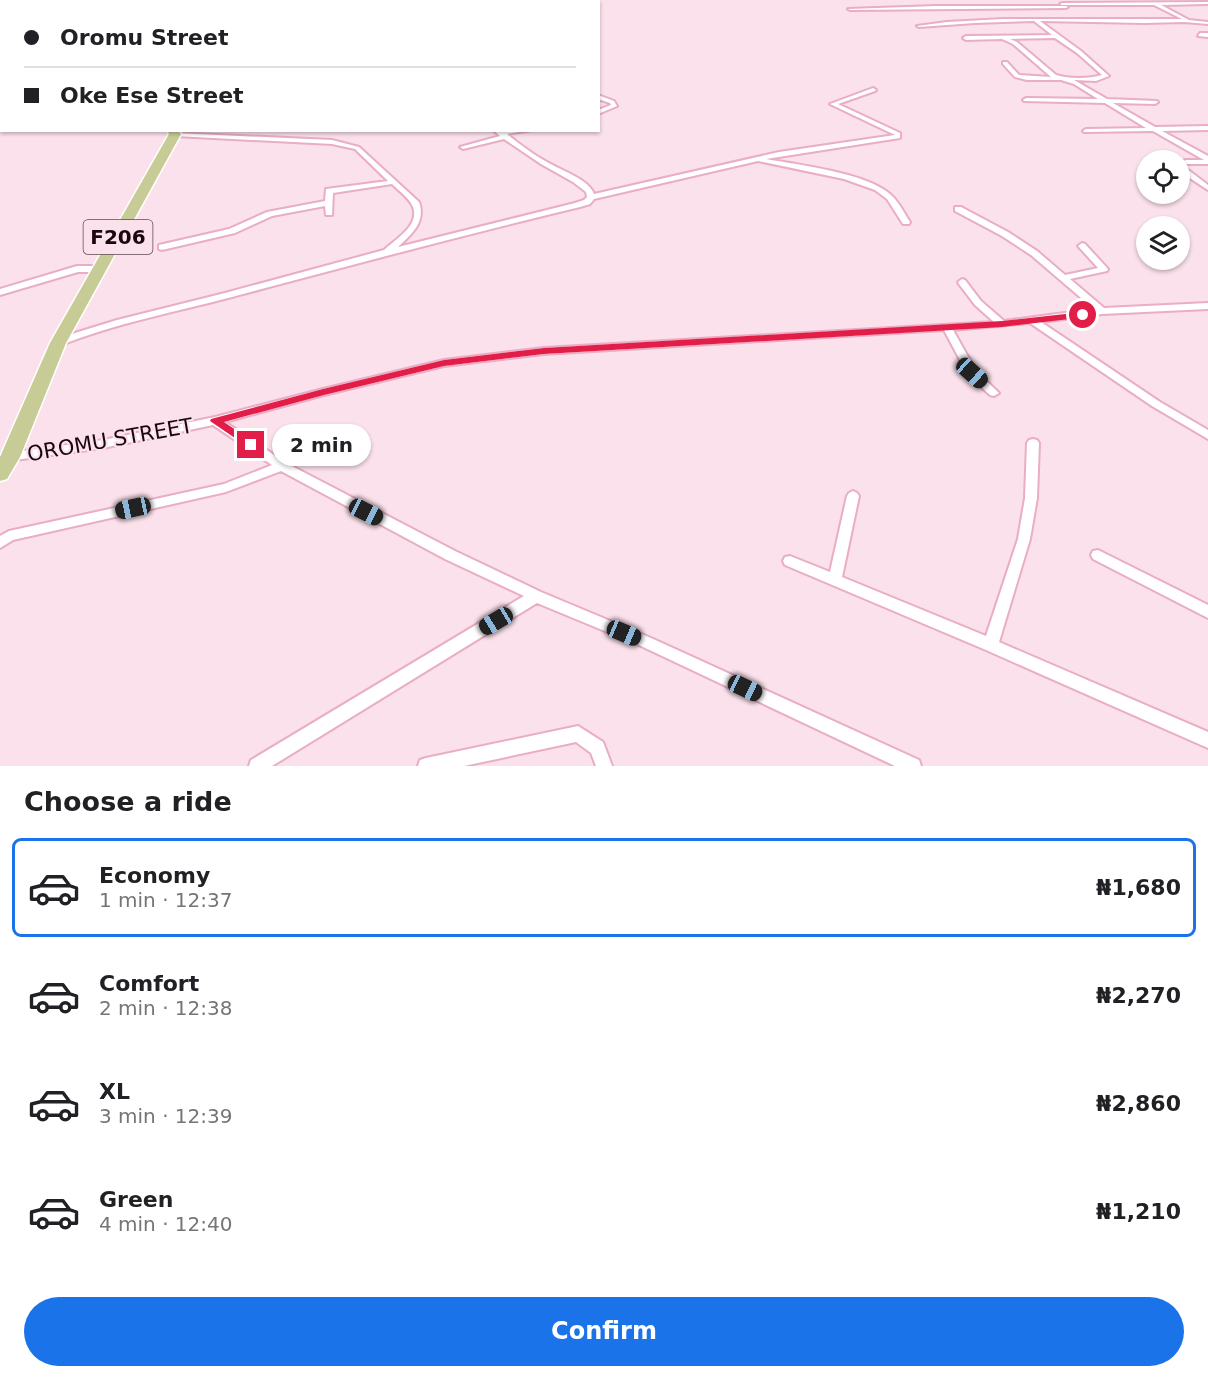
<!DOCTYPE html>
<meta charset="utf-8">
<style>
body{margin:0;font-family:"DejaVu Sans",sans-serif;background:#f2f2f2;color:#202124;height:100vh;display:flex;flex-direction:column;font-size:22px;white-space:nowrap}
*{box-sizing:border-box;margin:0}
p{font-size:20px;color:#757577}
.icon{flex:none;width:33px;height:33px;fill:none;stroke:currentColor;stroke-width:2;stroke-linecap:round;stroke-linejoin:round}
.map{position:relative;height:766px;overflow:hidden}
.side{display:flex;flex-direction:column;background:#fff;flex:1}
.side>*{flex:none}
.banner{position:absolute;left:0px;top:0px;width:600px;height:132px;box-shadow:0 2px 4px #0004;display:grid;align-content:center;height:132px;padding:0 24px;background:#fff}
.fabs{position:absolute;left:1136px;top:150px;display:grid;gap:12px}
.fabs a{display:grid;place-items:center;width:54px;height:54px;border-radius:50%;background:#fff;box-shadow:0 2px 4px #0004;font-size:30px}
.end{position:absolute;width:27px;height:27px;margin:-14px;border:8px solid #e11d48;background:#fff;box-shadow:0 0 0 3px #fff}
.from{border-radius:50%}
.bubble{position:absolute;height:42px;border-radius:21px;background:#fff;box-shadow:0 2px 4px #0004;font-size:20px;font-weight:600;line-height:42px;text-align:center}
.car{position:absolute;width:18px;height:36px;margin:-18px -9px;border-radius:8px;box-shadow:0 0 4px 2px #0007;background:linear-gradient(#222 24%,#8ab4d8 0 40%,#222 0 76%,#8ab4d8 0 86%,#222 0)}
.banner b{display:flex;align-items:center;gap:21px;height:57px;font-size:22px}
.banner b+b{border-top:2px solid #e0e0e0}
.banner i{width:15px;height:15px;background:#202124}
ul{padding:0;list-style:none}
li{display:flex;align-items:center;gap:18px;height:99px;margin:0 12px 9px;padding:0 12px;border:3px solid transparent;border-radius:9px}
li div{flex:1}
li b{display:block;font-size:22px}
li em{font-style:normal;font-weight:600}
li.active{border-color:#1a73e8}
li>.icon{width:54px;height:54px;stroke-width:1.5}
h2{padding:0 24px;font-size:27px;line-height:72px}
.cta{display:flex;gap:12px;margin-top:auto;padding:12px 24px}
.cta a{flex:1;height:69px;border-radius:36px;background:#1a73e8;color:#fff;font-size:24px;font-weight:600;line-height:69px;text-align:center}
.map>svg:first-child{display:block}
</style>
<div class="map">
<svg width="1208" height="766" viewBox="0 0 1208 766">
<rect width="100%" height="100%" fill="#fbe1eb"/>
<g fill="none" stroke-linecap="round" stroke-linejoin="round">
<defs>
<path id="street" d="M90 0 98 2H91Z
M155 0H159V2H155Z
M191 0H206L183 2Z
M412 0H417L418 2H413Z
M1208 2V4L1161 5 1189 20 1208 22V24L1184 22 1144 23 1040 21 1081 51 1109 76 1096 81 1074 80 1107 99 1157 101 1158 102 1155 104 1113 103 1155 127 1208 126V130L1162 131 1208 156V164H1187L1183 166 1208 185V190L1179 171V162L1186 160H1204L1153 131 1084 132 1083 131 1086 129 1146 128 1105 103 1024 101 1023 100 1026 98 1098 99 1074 84 1061 80H1027L1015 77 1003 64V62H1007L1019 75 1051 77 1013 44 1002 39 966 40 963 38 966 36 1052 35 1034 21 975 23 919 27 917 26 947 22 1003 19H1182L1154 5H1062L1060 4 1062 3ZM1055 38 1077 53 1102 75C1089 79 1069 79 1056 75L1017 42 1010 39Z
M936 6H1066L1068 7 1066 8 850 10 848 9Z
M0 26H2V28H0Z
M1200 33H1208V37L1198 36Z
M0 48H2L0 52Z
M873 88 876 90 875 91 838 104 900 133V138L766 159C799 165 868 173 891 195 899 202 904 213 910 222L909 224H903L887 199 875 190 844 179 758 161 594 199 590 204 580 207C463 235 348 266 232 297 175 312 117 323 61 345L58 346 53 343 75 333 117 320 225 293 384 250C396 239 422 224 412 205 408 197 398 190 392 184L333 193 332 215H326L325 206 272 216 235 233 162 250 159 249V245L229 229 267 212 325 201 326 189 388 181 355 149 332 144 175 136 173 135V133L332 140 359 147 419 202C426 222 412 234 398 247L575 203 584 200 587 197 586 192 573 182 541 164 504 139 463 149 460 147 500 136 493 130H532L507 134C519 144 534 155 547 162 560 170 589 179 594 194L779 152 895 135 830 104Z
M598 95 614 101 617 106 598 114V110L611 105 610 103 598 99Z
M955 207H961L1008 232 1037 251 1065 275 1098 268 1078 246 1082 243 1085 244 1108 269 1107 271 1070 279 1104 308 1208 303V309L1102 314 1041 322 1160 402 1208 430V439L1152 406 1030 323 953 330 976 371 999 393 994 396 990 395 968 375 944 330 544 354 444 366 324 395 225 422 286 463 455 551 541 592 651 638 919 760 921 766H895L641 646 537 603 272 766H249L251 760 524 596 445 559 281 471 226 492 13 540 0 548V536L9 531 224 484 272 465 213 425 103 448 0 462V454L103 440 215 417 323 389 444 360 544 348 994 322 975 305 959 284 958 282 962 279 965 280 981 301 1004 321 1094 309 1031 255 1002 236 955 211Z
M77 266H101L105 269 101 272H78L0 295V289Z
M1033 439 1037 440 1039 443 1037 498 1030 539 999 642 1208 732V748L986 650 785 565 783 561 785 557 790 556 830 572 847 496 849 493 853 491 857 493 859 496 842 577 986 636 1018 539 1025 498 1027 443 1029 440Z
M1098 550 1208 605V618L1093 559 1091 555 1093 551Z
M578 726 603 742 612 766H596L591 753 576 742 464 766H418L420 760 426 758Z"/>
<path id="primary" d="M0 36 2 37V43L0 42Z
M167 130H178L181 134 66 343 20 457 7 479 0 481V457L50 343 169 134Z"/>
</defs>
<use href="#street" stroke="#e9adc6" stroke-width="4"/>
<use href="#primary" stroke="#fff" stroke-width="3"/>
<use href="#street" fill="#fff" fill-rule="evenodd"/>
<use href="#primary" fill="#c7cb95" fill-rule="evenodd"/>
</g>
<path fill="#e11d48" d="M1083 312 1087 313V317L1002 327 544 354 444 366 324 395 224 422 255 443 257 445 251 449 210 421 211 419 323 389 444 360 544 348 1002 321Z"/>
<g text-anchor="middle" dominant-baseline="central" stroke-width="4.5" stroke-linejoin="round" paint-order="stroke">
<rect fill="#fbe1eb" stroke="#5e4851" stroke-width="1.5" x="83.5" y="220" width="69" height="34" rx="4.5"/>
<g font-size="20" font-weight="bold" fill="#1a060f">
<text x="118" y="237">F206</text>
</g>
<g font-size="21" fill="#1a060f" stroke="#fbe1eb">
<text transform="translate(110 440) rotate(-10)">OROMU STREET</text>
</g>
</g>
</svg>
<div class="fabs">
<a><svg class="icon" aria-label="locate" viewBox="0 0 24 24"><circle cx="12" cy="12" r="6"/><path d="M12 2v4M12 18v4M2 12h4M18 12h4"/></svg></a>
<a><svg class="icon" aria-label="layers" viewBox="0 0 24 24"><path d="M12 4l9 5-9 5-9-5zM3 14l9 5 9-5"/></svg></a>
</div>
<i class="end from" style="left:1083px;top:315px"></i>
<i class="end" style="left:251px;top:445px"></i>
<div class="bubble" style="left:272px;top:424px;width:99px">2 min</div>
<i class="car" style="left:972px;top:373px;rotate:132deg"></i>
<i class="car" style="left:133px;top:508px;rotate:258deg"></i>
<i class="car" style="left:366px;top:512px;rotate:117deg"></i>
<i class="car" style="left:496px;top:621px;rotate:239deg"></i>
<i class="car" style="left:624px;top:633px;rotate:113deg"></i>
<i class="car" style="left:745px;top:688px;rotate:115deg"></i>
<div class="banner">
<b><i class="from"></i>Oromu Street</b>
<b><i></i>Oke Ese Street</b>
</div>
</div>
<section class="side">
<h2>Choose a ride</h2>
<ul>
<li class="active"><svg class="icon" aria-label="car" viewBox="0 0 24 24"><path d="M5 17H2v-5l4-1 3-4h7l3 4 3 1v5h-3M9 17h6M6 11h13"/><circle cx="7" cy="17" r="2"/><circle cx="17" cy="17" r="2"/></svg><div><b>Economy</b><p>1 min · 12:37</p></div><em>₦1,680</em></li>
<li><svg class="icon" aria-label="car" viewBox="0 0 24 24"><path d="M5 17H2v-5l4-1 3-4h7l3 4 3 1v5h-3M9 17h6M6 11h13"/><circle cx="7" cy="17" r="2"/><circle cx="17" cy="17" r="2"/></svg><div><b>Comfort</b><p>2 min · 12:38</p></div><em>₦2,270</em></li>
<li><svg class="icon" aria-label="car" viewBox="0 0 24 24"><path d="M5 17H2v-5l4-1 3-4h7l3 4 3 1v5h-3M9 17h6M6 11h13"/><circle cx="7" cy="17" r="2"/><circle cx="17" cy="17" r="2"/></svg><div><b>XL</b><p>3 min · 12:39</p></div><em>₦2,860</em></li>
<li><svg class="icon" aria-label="car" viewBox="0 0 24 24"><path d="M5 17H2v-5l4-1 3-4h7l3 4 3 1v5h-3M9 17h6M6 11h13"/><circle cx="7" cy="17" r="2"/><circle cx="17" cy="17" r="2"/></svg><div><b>Green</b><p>4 min · 12:40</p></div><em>₦1,210</em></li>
</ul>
<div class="cta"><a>Confirm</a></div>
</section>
